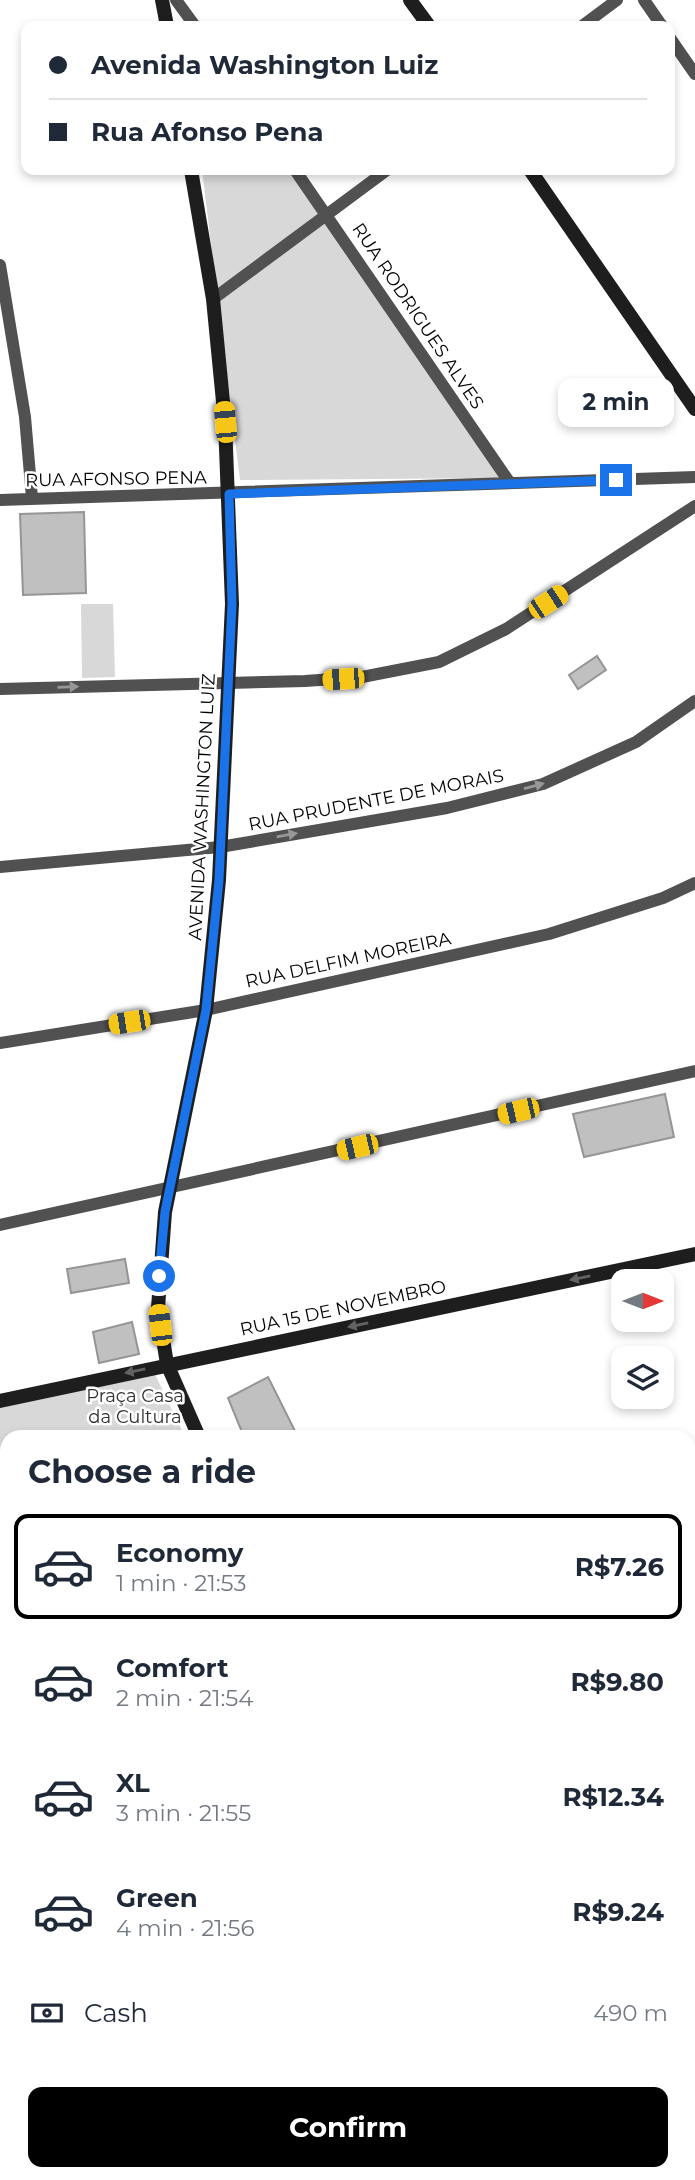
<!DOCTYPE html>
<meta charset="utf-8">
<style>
body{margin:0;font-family:Montserrat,sans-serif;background:#f6f6f7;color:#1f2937;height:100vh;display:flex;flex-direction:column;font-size:26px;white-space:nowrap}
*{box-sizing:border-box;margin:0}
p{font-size:23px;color:#747a83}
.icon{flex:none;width:38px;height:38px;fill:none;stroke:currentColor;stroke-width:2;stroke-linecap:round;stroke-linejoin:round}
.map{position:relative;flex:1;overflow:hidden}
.details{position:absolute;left:0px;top:1430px;width:696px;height:751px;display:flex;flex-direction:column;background:#fff;border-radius:21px 21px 0 0;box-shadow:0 4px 10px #0003}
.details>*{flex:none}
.top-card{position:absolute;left:21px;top:21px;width:654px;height:154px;border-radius:14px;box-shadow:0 4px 10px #0003;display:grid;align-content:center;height:154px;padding:0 28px;background:#fff}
.needle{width:46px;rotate:90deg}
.buttons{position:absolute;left:611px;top:1269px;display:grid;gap:14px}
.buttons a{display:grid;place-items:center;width:63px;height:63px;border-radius:14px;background:#fff;box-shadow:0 4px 10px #0003;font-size:35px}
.end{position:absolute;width:32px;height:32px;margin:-16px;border:9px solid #1a73e8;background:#fff;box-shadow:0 0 0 4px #fff}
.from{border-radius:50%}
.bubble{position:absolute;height:49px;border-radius:14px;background:#fff;box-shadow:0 4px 10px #0003;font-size:23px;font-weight:700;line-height:49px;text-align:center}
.car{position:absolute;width:21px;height:42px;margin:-21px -10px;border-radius:9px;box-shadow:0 0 5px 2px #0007;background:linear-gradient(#f5c518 24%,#345 0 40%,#f5c518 0 76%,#345 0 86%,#f5c518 0)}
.top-card b{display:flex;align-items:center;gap:24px;height:66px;font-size:26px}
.top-card b+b{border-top:2px solid #e0e1e3}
.top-card i{width:18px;height:18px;background:#1f2937}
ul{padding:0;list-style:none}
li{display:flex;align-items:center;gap:21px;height:105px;margin:0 14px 10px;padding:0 14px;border:4px solid transparent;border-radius:14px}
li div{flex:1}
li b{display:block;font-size:26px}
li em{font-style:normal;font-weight:700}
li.on{border-color:#000}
li>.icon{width:63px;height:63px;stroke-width:1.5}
h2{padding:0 28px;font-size:32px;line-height:84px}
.pay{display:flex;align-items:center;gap:18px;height:77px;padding:0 28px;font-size:26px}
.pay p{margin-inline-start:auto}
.button{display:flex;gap:14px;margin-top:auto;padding:14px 28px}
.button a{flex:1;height:80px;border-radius:14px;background:#000;color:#fff;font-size:28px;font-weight:700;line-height:80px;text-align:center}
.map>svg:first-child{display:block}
</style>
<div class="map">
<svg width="695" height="2180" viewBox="0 0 695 2180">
<rect width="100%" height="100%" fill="#fff"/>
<path fill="#d8d8d8" d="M202 170H287L347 249 502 478 240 480Z
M81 604H113L115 677 82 678Z
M153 1370 185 1437H7V1580L0 1581V1405Z
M421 2174H472L478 2180H415Z"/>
<path fill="#c0c0c0" stroke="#959595" stroke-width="2" d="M84 512 86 593 23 595 20 514Z
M597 656 606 670 578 689 569 675Z
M665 1094 674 1137 584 1157 573 1114Z
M125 1259 129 1283 71 1293 67 1269Z
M132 1322 139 1354 99 1363 93 1332Z
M268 1377 298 1437H244L228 1398Z"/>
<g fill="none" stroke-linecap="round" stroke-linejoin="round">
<path stroke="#515151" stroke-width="12" d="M176 0 195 26
M644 0 662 26
M582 26 617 0
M670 38 695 74
M295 170 510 483
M0 265 25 417 32 498
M213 299 387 170
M0 500 695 477
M0 689 305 681 362 677 439 662 506 629 695 506
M0 867 220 847 447 808 543 784 636 742 695 701
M0 1043 206 1010 549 934 663 898 695 883
M0 1225 695 1071
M0 1659 7 1652
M690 1778 695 1784
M0 1929 7 1922
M299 2174 305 2180
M497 2174 503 2180"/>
<path stroke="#515151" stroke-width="14" d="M690 1527 695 1532
M690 1883 695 1877
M400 2180 406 2174"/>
<path stroke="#1e1e1e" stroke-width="14" d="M162 0 167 26
M410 0 429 26
M191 170 213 299 225 422 232 604 219 880 206 1010 165 1212 158 1308 167 1364 199 1437
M530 170 695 409
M0 1401 695 1254
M690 1475 695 1474
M0 1589 7 1588
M690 2043 695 2049
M690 2071 695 2076
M0 2138 7 2145
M35 2174 42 2180
M0 2178 2 2180"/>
</g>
<defs><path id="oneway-solid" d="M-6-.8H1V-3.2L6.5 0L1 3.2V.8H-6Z" transform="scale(1.75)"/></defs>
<g fill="#979797">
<use href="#oneway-solid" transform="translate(68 687) rotate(-2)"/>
<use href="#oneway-solid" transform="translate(534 786) rotate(-15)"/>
<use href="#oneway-solid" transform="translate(287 835) rotate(-10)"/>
</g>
<g fill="#626262">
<use href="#oneway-solid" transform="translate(580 1278) rotate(168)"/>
<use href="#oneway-solid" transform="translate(358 1325) rotate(168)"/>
<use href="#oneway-solid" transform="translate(135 1371) rotate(168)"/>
</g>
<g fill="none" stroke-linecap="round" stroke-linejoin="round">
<path stroke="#1a73e8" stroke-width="9" d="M159 1276 165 1212 206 1010 219 880 232 604 229 494 616 480"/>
</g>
<g text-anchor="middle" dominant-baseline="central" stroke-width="5" stroke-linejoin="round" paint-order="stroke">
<g font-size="18" fill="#000" stroke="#fff">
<text transform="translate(418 316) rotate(56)">RUA RODRIGUES ALVES</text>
<text transform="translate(116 479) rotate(-1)">RUA AFONSO PENA</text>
<text transform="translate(376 800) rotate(-11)">RUA PRUDENTE DE MORAIS</text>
<text transform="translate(202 807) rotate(-87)">AVENIDA WASHINGTON LUIZ</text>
<text transform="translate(348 960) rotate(-12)">RUA DELFIM MOREIRA</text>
<text transform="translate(343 1308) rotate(-12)">RUA 15 DE NOVEMBRO</text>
</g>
<g font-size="18" fill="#2f2f2f" stroke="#fff">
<text x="135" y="1396">Praça Casa<tspan x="135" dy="21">da Cultura</tspan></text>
</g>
</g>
</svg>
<div class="buttons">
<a><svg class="needle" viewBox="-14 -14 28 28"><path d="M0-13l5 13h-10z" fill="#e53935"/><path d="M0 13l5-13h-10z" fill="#747a83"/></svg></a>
<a><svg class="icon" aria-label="layers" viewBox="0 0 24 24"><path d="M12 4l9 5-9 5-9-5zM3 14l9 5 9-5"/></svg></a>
</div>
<i class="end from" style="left:159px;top:1276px"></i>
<i class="end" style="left:616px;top:480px"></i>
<div class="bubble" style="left:558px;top:378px;width:116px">2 min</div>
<i class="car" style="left:225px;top:422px;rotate:355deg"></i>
<i class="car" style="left:548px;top:602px;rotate:57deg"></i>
<i class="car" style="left:343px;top:679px;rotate:266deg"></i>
<i class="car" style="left:129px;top:1022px;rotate:261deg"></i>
<i class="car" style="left:518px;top:1111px;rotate:257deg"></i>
<i class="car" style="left:357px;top:1147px;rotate:257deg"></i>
<i class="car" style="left:160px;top:1325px;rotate:353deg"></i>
<div class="top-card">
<b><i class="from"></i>Avenida Washington Luiz</b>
<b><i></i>Rua Afonso Pena</b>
</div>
<section class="details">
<h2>Choose a ride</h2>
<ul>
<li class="on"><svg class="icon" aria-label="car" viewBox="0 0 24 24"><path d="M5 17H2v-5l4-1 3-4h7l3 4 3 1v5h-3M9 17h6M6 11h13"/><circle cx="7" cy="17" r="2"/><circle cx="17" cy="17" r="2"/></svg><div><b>Economy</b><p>1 min · 21:53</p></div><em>R$7.26</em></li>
<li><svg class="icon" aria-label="car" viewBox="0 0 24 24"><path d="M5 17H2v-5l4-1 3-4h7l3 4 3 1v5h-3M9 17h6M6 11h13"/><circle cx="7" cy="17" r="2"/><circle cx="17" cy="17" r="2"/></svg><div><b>Comfort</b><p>2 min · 21:54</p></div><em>R$9.80</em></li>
<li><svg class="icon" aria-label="car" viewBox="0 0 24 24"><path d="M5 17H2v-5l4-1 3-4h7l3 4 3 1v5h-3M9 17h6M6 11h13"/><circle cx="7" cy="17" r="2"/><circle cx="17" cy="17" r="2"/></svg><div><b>XL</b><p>3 min · 21:55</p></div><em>R$12.34</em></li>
<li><svg class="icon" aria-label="car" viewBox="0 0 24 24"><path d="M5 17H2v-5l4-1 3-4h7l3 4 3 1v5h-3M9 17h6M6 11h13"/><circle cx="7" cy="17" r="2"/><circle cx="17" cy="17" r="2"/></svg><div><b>Green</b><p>4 min · 21:56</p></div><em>R$9.24</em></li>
</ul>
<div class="pay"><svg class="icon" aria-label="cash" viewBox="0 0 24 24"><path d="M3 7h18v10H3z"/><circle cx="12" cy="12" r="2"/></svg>Cash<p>490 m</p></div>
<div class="button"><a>Confirm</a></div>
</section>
</div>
